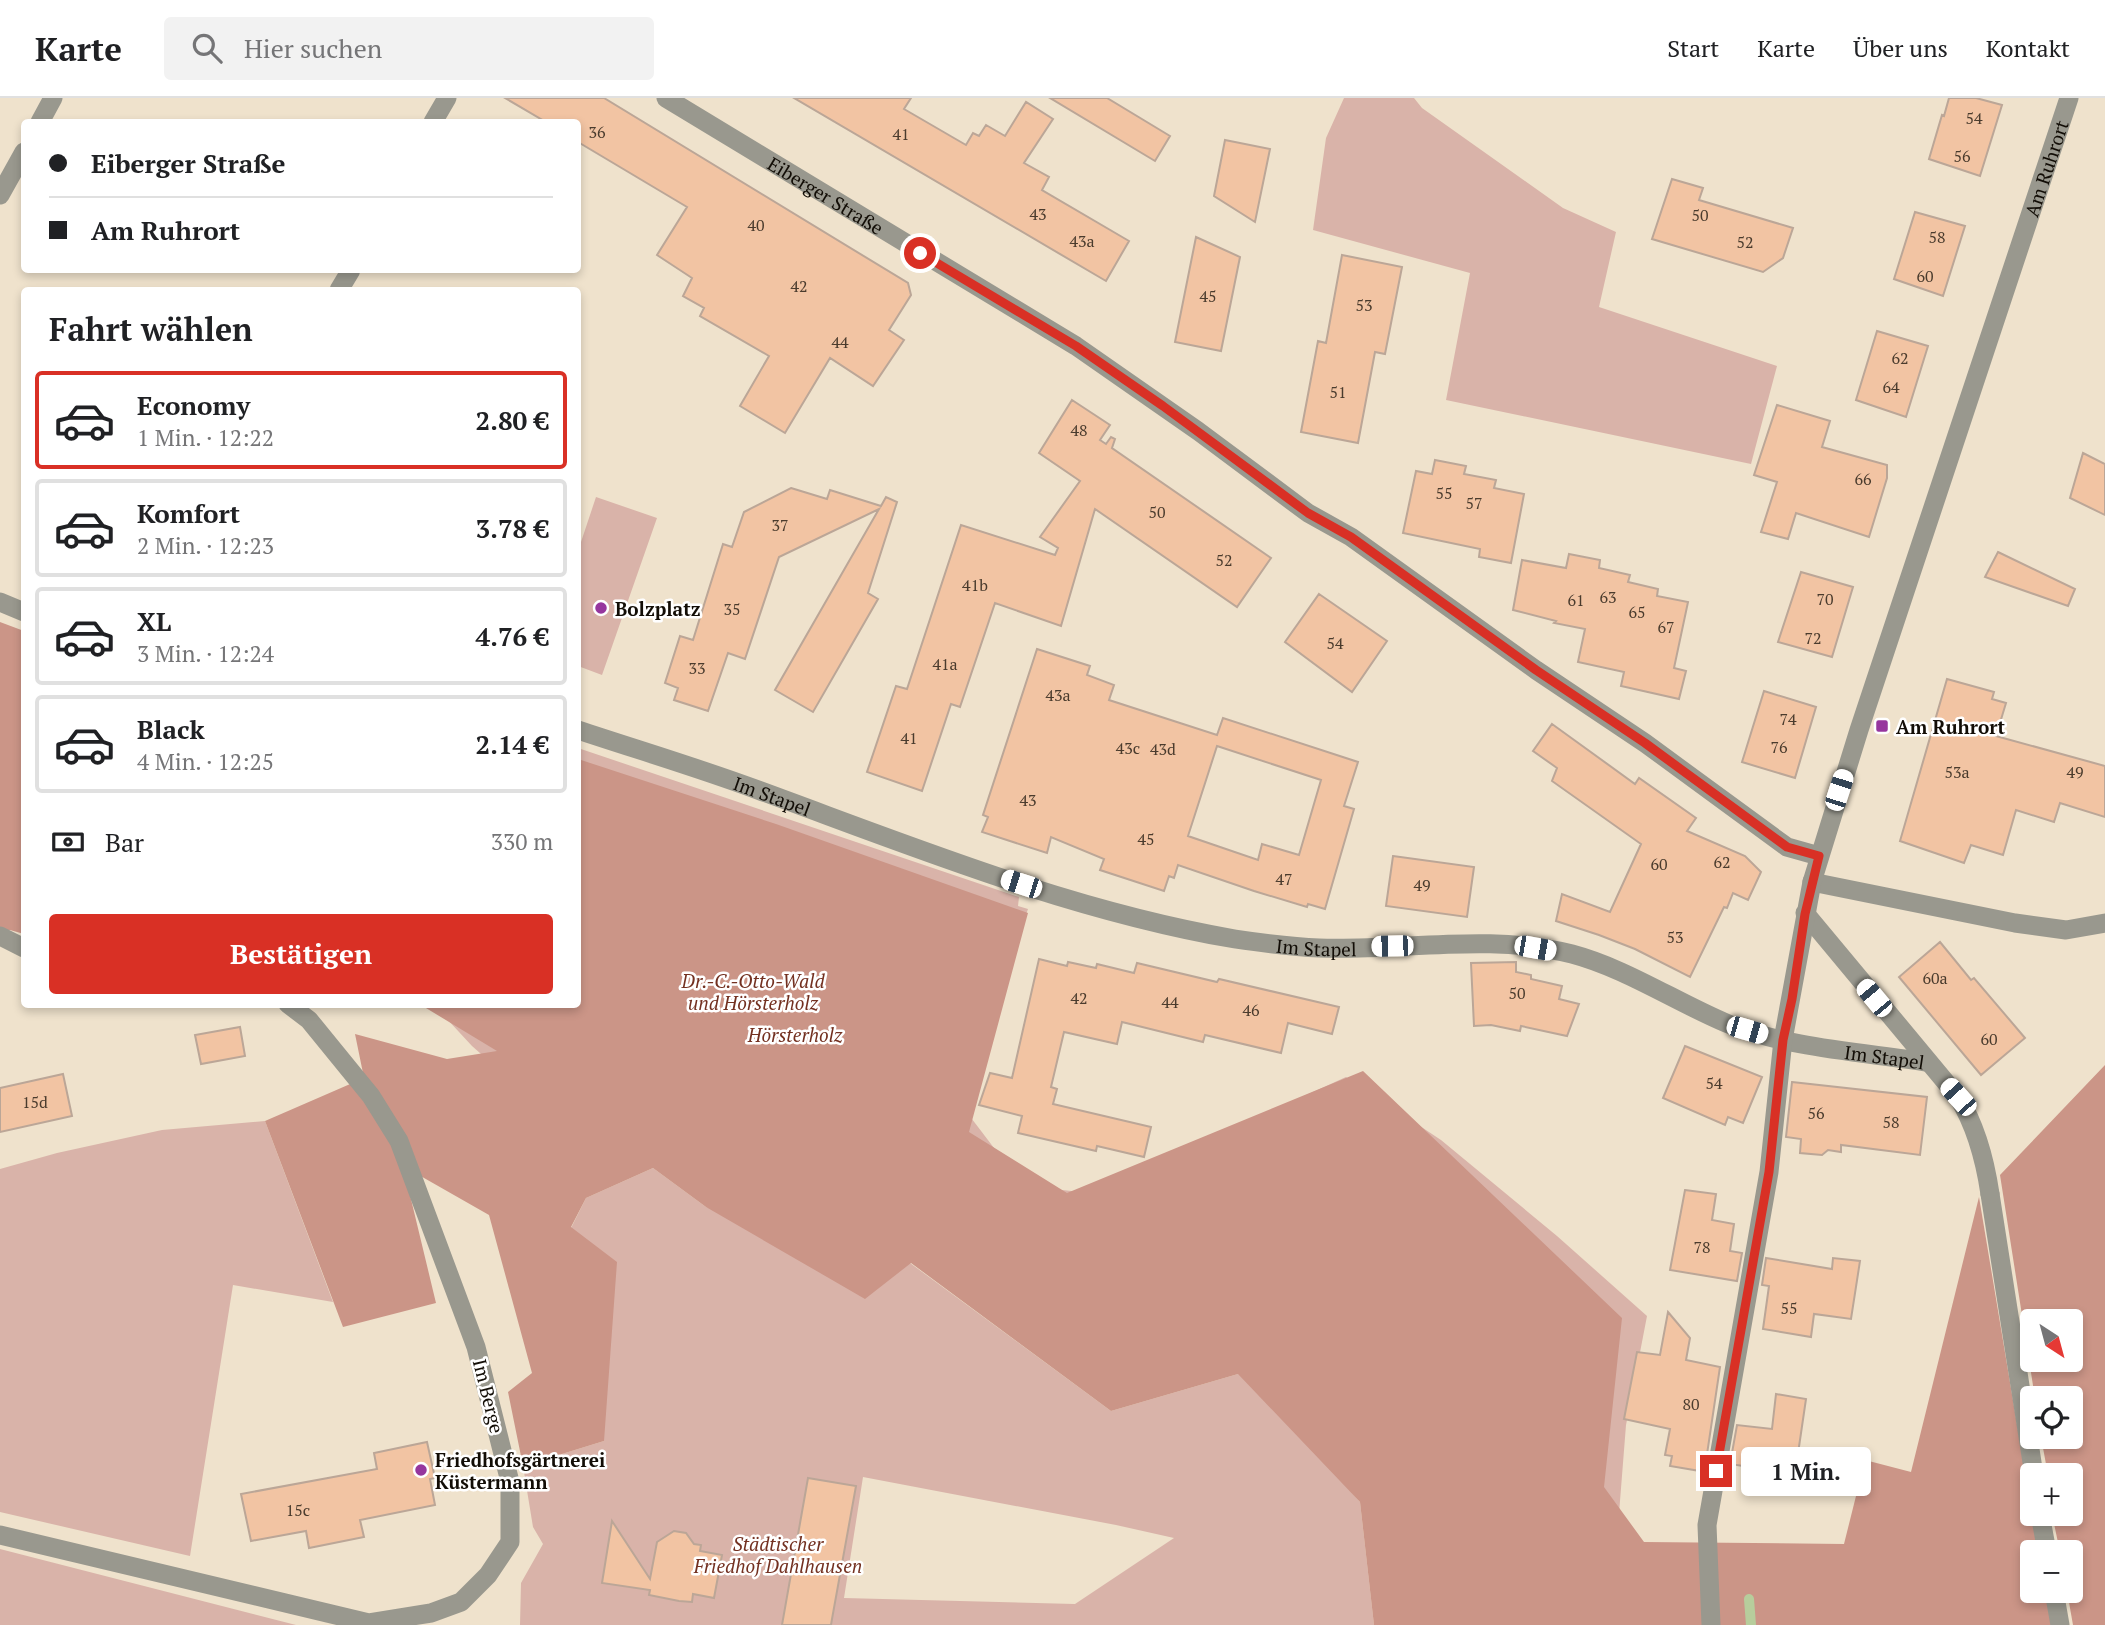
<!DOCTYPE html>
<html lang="de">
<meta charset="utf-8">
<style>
body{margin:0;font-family:"PT Serif",serif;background:#f2f2f2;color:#202124;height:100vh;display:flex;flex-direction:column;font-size:26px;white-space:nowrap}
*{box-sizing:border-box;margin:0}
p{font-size:23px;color:#757577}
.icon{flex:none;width:38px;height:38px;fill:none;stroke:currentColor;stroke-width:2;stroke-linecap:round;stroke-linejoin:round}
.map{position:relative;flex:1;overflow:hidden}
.sheet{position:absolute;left:21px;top:189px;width:560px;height:721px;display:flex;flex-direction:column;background:#fff;border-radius:7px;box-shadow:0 4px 10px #0003}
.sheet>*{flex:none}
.banner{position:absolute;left:21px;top:21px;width:560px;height:154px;border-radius:7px;box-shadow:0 4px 10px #0003;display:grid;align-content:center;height:154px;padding:0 28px;background:#fff}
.needle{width:46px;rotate:144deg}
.controls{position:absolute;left:2020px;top:1211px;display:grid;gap:14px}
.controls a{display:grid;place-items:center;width:63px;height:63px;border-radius:7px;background:#fff;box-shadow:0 4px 10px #0003;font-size:35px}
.end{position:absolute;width:32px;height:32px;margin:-16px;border:9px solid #d93025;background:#fff;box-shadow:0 0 0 4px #fff}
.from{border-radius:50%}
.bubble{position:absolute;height:49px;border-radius:7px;background:#fff;box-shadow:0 4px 10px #0003;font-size:23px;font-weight:700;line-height:49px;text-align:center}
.car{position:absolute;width:21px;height:42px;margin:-21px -10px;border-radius:9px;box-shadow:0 0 5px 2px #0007;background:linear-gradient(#fff 24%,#345 0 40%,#fff 0 76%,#345 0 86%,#fff 0)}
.banner b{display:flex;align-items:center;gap:24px;height:66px;font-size:26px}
.banner b+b{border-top:2px solid #e0e0e0}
.banner i{width:18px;height:18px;background:#202124}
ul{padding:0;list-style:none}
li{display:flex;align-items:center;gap:21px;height:98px;margin:0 14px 10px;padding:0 14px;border:4px solid #e0e0e0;border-radius:7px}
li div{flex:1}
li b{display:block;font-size:26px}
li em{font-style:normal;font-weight:700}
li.on{border-color:#d93025}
li>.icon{width:63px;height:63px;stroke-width:1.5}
h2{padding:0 28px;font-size:32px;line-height:84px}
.pay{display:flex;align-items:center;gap:18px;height:77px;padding:0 28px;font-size:26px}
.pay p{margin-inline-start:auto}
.button{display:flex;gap:14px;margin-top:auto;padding:14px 28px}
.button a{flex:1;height:80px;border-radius:7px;background:#d93025;color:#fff;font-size:28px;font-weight:700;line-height:80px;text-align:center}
header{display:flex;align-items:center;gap:42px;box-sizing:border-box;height:98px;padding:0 35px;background:#fff;border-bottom:2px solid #e0e0e0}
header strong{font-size:33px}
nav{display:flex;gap:38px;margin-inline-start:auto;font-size:24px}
.search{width:490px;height:63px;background:#f2f2f2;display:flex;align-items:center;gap:18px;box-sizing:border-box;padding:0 24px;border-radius:7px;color:#757577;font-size:26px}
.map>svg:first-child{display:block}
</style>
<header>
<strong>Karte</strong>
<div class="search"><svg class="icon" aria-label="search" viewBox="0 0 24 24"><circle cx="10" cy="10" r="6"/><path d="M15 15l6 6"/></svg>Hier suchen</div>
<nav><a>Start</a><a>Karte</a><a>Über uns</a><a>Kontakt</a></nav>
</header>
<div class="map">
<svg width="2105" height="1527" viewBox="0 0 2105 1527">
<rect width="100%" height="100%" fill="#efe2cc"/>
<path fill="#d9b3a9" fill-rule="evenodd" d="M1344 0H1414L1422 10 1563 110 1616 134 1599 209 1777 268 1751 366 1446 302 1470 175 1313 132 1326 40Z
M596 399 657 420 602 577 578 568V453Z
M578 650 1019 799 1018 808 1028 811 959 1004 1023 1088 1091 1095 1346 979 1441 1042 1557 1138 1647 1218 1626 1327 1617 1441 1422 1405 1352 1395 1360 1404 1374 1527H520L521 1485 543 1446 533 1429 523 1368 604 1343 571 1130 586 1100 653 1070 706 1109 910 1165 1111 1313 1238 1276 1309 1286 924 1146 575 1039 472 948 434 907 578 906ZM863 1379 1116 1427 1174 1440 1075 1506 844 1500Z
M265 1023 333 1204 233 1187 190 1458 0 1414V1071L57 1055 162 1032Z
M0 1451 296 1527H0Z"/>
<path fill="#cb9587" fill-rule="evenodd" d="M0 524 24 533V836L10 832 0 833Z
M578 661 776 726 1028 815 969 1034 1067 1095 1363 973 1622 1220 1604 1389 1644 1444 1844 1446 1865 1362 1911 1374 1979 1099 2032 1416 2040 1454H2032V1493H2047L2053 1527H1374L1360 1404 1238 1276 1111 1313 911 1165 865 1201 706 1109 653 1070 586 1100 571 1129 617 1164 604 1343 523 1368 508 1294 532 1275 489 1117 403 1068 436 1205 343 1229 265 1023 364 980 355 936 447 961 497 953 421 907 578 906Z
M2105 967V1527H2073L2067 1493H2070V1454H2060L2052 1416H2070V1377H2048L2041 1339H2070V1300H2035L2000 1077ZM2032 1223H2070V1262H2032Z"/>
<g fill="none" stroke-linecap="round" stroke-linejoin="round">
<path stroke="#b7cd9c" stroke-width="10" d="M1749 1501 1751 1527"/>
</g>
<path fill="#f2c4a3" stroke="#bba697" stroke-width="2" fill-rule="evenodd" d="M505 0H604L908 185 911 197 889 232 904 242 873 288 830 260 785 335 740 308 769 258 700 218 704 210 683 198 692 180 657 157 687 109 578 44V24H546Z
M794 0H911L904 11 966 47 973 35 979 38 986 27 1005 38 1026 4 1053 21 1024 65 1049 79 1042 92 1129 143 1106 183Z
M1050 0H1107L1170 38 1155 63Z
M1949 0H1976L2002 7 1980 78 1929 61 1942 17 1944 18Z
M1225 42 1270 51 1255 124 1214 98Z
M1672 81 1703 90 1699 102 1793 130 1783 160 1763 174 1652 141Z
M1915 114 1965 128 1943 198 1894 181Z
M1196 139 1240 159 1221 253 1175 244Z
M1342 157 1402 169 1385 256 1375 254 1358 345 1301 334 1318 243 1326 245Z
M1877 233 1928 248 1906 319 1856 302Z
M1072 302 1110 327 1100 342 1106 346 1111 339 1115 341 1112 350 1271 460 1237 509 1095 411 1061 528 995 505 960 609 951 606 922 693 867 674 896 588 907 591 961 427 1055 457 1058 450 1040 439 1080 383 1039 355Z
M1777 307 1830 323 1822 349 1887 367V380L1869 439 1796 415 1788 441 1761 434 1777 384 1754 377Z
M2083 355 2105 366V417L2070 400Z
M1435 362 1466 368 1464 376 1496 382 1494 390 1524 396 1511 465 1479 459 1480 451 1403 435 1416 373 1432 376Z
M791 390 827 401 830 392 881 408 886 399 897 404 868 495 878 501 813 614 775 592 879 411 779 459 745 561 728 555 708 613 674 602 678 590 665 585 680 538 693 542 723 446 732 449 744 414Z
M1998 454 2075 491 2068 508 1985 479Z
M1569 456 1600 462 1599 470 1630 477 1628 484 1658 491 1657 498 1688 504 1674 570 1686 573 1679 601 1621 588 1624 574 1578 564 1585 531 1554 525 1556 523 1513 512 1522 462 1566 470Z
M1801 474 1853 489 1832 559 1778 544Z
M1319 496 1387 543 1352 594 1285 544Z
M1037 551 1090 568 1087 577 1114 587 1109 602 1217 637 1223 620 1358 664 1344 708 1354 711 1325 811 1308 806 1307 809 1254 793 1178 767 1174 780 1169 778 1164 793 1100 772 1104 761 1051 739 1047 755 982 734 988 719 983 717ZM1217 648 1321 682 1299 757 1262 746 1258 762 1188 738Z
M1947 581 1994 594 1992 601 2006 605 1996 638 2105 668V719L2060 705 2054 724 2016 712 2003 757 1971 747 1964 765 1900 743Z
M1764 593 1816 609 1795 680 1742 664Z
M1552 626 1635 686 1639 680 1696 720 1687 733 1745 758 1761 774 1748 802 1733 795 1727 810 1724 809 1690 879 1635 851 1599 837 1556 823 1562 796 1610 814 1641 746 1552 683 1557 670 1533 653Z
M1393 758 1474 769 1467 819 1386 808Z
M1940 844 1971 882 1974 880 2025 940 1981 977 1899 879Z
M1039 861 1067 868 1068 864 1096 870 1097 866 1134 875 1137 865 1217 884 1219 881 1339 909 1332 936 1288 925 1281 955 1205 937 1203 944 1122 924 1117 946 1064 934 1051 989 1057 991 1053 1006 1151 1029 1144 1059 1097 1048 1096 1053 1018 1035 1022 1018 979 1007 990 975 1012 980Z
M1516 864V874L1531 877V881L1562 888 1559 901 1579 906 1567 938 1521 928 1520 933 1491 927 1474 928 1471 865Z
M240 929 245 958 201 966 195 937Z
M1685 948 1762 979 1743 1025 1728 1019 1725 1027 1663 1000Z
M63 976 72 1018 0 1034V990Z
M1792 984 1927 999 1920 1057 1841 1047V1054L1828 1052 1822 1057 1800 1055 1801 1041 1786 1039Z
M1685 1092 1716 1096 1712 1122 1734 1126 1730 1153 1742 1155 1737 1183 1670 1172Z
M1766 1160 1832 1171 1833 1160 1860 1163 1851 1221 1814 1216 1811 1239 1763 1231 1769 1188 1762 1187Z
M1668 1214 1690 1240 1686 1262 1720 1269 1706 1363 1702 1362 1700 1373 1670 1368 1672 1358 1665 1357 1670 1331 1624 1321 1637 1254 1660 1257Z
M1776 1296 1806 1301 1795 1376 1730 1366 1737 1327 1772 1331Z
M427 1344 435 1380 430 1381 435 1407 360 1422 364 1439 309 1450 306 1433 251 1443 241 1396 377 1371 374 1355Z
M808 1380 856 1388 832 1521 831 1527H782Z
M612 1423 650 1481 657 1444 674 1433 686 1435 694 1446 701 1447 700 1453 722 1457 714 1500 693 1496 692 1504 679 1503 649 1497 650 1492 602 1485Z"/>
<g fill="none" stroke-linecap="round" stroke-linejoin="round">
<path stroke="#99988e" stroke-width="19" d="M1812 784 2015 825 2066 832 2105 825
M1990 1096 2034 1377
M2040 1416 2047 1454
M2054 1493 2060 1527"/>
<g stroke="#99988e" stroke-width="19">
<path id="s1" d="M666 0 1076 248 1198 333 1308 415 1351 439 1536 572 1645 645 1787 749 1819 758"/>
<path d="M40 24 53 0"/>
<path d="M433 24 447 0"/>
<path d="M0 97 24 54"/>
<path d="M339 192 351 172"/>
<path d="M0 504 24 514"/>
<path id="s2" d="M578 632C638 652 699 670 758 692 914 749 1071 813 1235 841 1262 845 1292 849 1319 850 1403 853 1489 835 1572 856 1625 870 1676 904 1726 925 1787 950 1862 954 1926 964"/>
<path d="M1805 815 1958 999C1976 1028 1985 1062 1990 1096"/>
<path d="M0 838 24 850"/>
<path d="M0 1437 369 1525 431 1515 461 1504 488 1477 510 1444V1384L476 1249 399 1043 371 998 353 976 309 922 288 906"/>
<path id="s3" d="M1711 1527 1707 1427 1769 1074 1783 942 1812 784 1859 632 2069 0"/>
</g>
</g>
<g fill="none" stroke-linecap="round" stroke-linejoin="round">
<path stroke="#d93025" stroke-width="9" d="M920 155 1076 248 1163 308 1308 415 1351 439 1536 572 1645 645 1787 749 1819 758 1805 816 1792 901 1783 942 1769 1074 1716 1373"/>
</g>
<g fill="#96369e" stroke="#fff" stroke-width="2.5">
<circle cx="601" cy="510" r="7"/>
<rect x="1875" y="621" width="14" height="14" rx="3.5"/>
<circle cx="421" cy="1372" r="7"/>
</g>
<g text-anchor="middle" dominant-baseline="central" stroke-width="5" stroke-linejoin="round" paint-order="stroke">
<g font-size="16" fill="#4a3b2d">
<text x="1974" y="20">54</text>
<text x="597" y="34">36</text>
<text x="901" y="36">41</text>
<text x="1962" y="58">56</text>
<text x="1038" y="116">43</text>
<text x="1700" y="117">50</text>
<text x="756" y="127">40</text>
<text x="1937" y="139">58</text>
<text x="1082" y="143">43a</text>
<text x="1745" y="144">52</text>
<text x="1925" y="178">60</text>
<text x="799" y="188">42</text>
<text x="1208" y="198">45</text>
<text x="1364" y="207">53</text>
<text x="840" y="244">44</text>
<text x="1900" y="260">62</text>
<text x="1891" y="289">64</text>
<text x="1338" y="294">51</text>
<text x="1079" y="332">48</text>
<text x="1863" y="381">66</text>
<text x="1444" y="395">55</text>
<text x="1474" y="405">57</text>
<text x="1157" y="414">50</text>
<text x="780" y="427">37</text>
<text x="1224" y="462">52</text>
<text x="975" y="487">41b</text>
<text x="1608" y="499">63</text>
<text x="1825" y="501">70</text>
<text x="1576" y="502">61</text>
<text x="732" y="511">35</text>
<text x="1637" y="514">65</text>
<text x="1666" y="529">67</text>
<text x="1813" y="540">72</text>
<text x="1335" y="545">54</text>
<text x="945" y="566">41a</text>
<text x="697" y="570">33</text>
<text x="1058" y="597">43a</text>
<text x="1788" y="621">74</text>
<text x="909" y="640">41</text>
<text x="1779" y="649">76</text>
<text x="1128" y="650">43c</text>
<text x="1163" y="651">43d</text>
<text x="1957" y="674">53a</text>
<text x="2075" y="674">49</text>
<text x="1028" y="702">43</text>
<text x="1146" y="741">45</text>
<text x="1722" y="764">62</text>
<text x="1659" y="766">60</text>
<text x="1284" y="781">47</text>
<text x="1422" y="787">49</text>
<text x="1675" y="839">53</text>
<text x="1935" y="880">60a</text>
<text x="1517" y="895">50</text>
<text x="1079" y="900">42</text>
<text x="1170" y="904">44</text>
<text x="1251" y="912">46</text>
<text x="1989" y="941">60</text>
<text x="1714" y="985">54</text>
<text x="35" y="1004">15d</text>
<text x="1816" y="1015">56</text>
<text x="1891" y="1024">58</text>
<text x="1702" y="1149">78</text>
<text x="1789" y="1210">55</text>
<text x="1691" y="1306">80</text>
<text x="298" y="1412">15c</text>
</g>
<g font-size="19" fill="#120d06" stroke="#fff">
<text stroke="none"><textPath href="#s3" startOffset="1503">Am Ruhrort</textPath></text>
<text stroke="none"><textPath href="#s1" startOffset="187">Eiberger Straße</textPath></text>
<text stroke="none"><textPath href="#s2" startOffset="205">Im Stapel</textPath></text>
<text stroke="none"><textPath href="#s2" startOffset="772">Im Stapel</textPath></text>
<text stroke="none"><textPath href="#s2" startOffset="1360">Im Stapel</textPath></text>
<text transform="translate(489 1298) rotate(76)">Im Berge</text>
</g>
<g font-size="19" font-weight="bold" fill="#120d06" stroke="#fff" text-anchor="start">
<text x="615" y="510">Bolzplatz</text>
<text x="1896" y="628">Am Ruhrort</text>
<text x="435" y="1361">Friedhofsgärtnerei<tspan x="435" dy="22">Küstermann</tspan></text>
</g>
<g font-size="19" font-style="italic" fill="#733020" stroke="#fff">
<text x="753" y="882">Dr.-C.-Otto-Wald<tspan x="753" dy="22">und Hörsterholz</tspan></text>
<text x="795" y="936">Hörsterholz</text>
<text x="778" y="1445">Städtischer<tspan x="778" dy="22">Friedhof Dahlhausen</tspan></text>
</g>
</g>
</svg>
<div class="controls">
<a><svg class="needle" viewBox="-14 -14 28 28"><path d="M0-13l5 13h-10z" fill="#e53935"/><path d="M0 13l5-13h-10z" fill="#757577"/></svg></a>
<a><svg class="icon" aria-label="locate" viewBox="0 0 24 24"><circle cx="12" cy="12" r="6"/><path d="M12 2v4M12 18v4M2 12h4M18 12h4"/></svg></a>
<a>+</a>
<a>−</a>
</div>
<i class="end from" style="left:920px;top:155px"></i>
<i class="end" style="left:1716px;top:1373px"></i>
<div class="bubble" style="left:1741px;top:1349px;width:130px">1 Min.</div>
<i class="car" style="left:1839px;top:692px;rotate:18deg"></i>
<i class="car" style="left:1021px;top:786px;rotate:288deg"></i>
<i class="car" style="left:1392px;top:848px;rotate:269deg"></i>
<i class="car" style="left:1535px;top:850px;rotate:100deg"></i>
<i class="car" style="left:1874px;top:900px;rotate:320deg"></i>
<i class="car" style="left:1747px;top:932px;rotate:106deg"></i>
<i class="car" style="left:1958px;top:999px;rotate:318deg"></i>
<div class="banner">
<b><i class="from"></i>Eiberger Straße</b>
<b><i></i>Am Ruhrort</b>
</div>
<section class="sheet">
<h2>Fahrt wählen</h2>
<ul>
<li class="on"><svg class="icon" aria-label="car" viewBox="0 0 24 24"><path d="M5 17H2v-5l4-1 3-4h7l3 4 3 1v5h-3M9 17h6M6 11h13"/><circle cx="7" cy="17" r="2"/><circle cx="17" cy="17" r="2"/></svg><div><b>Economy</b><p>1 Min. · 12:22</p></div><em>2.80 €</em></li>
<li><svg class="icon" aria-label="car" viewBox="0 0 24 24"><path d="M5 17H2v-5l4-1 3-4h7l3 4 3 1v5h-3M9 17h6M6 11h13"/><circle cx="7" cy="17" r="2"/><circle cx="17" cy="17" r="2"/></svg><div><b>Komfort</b><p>2 Min. · 12:23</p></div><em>3.78 €</em></li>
<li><svg class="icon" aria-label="car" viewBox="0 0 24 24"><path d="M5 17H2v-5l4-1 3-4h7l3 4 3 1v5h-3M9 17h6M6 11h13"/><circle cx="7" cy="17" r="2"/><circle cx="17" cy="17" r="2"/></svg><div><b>XL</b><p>3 Min. · 12:24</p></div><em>4.76 €</em></li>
<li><svg class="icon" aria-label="car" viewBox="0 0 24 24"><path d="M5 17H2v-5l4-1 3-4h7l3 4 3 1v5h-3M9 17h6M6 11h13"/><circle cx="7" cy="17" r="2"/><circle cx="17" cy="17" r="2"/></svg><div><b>Black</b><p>4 Min. · 12:25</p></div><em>2.14 €</em></li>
</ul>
<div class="pay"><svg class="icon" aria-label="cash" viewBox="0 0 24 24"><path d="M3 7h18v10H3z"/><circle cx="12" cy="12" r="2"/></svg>Bar<p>330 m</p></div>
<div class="button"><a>Bestätigen</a></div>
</section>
</div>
